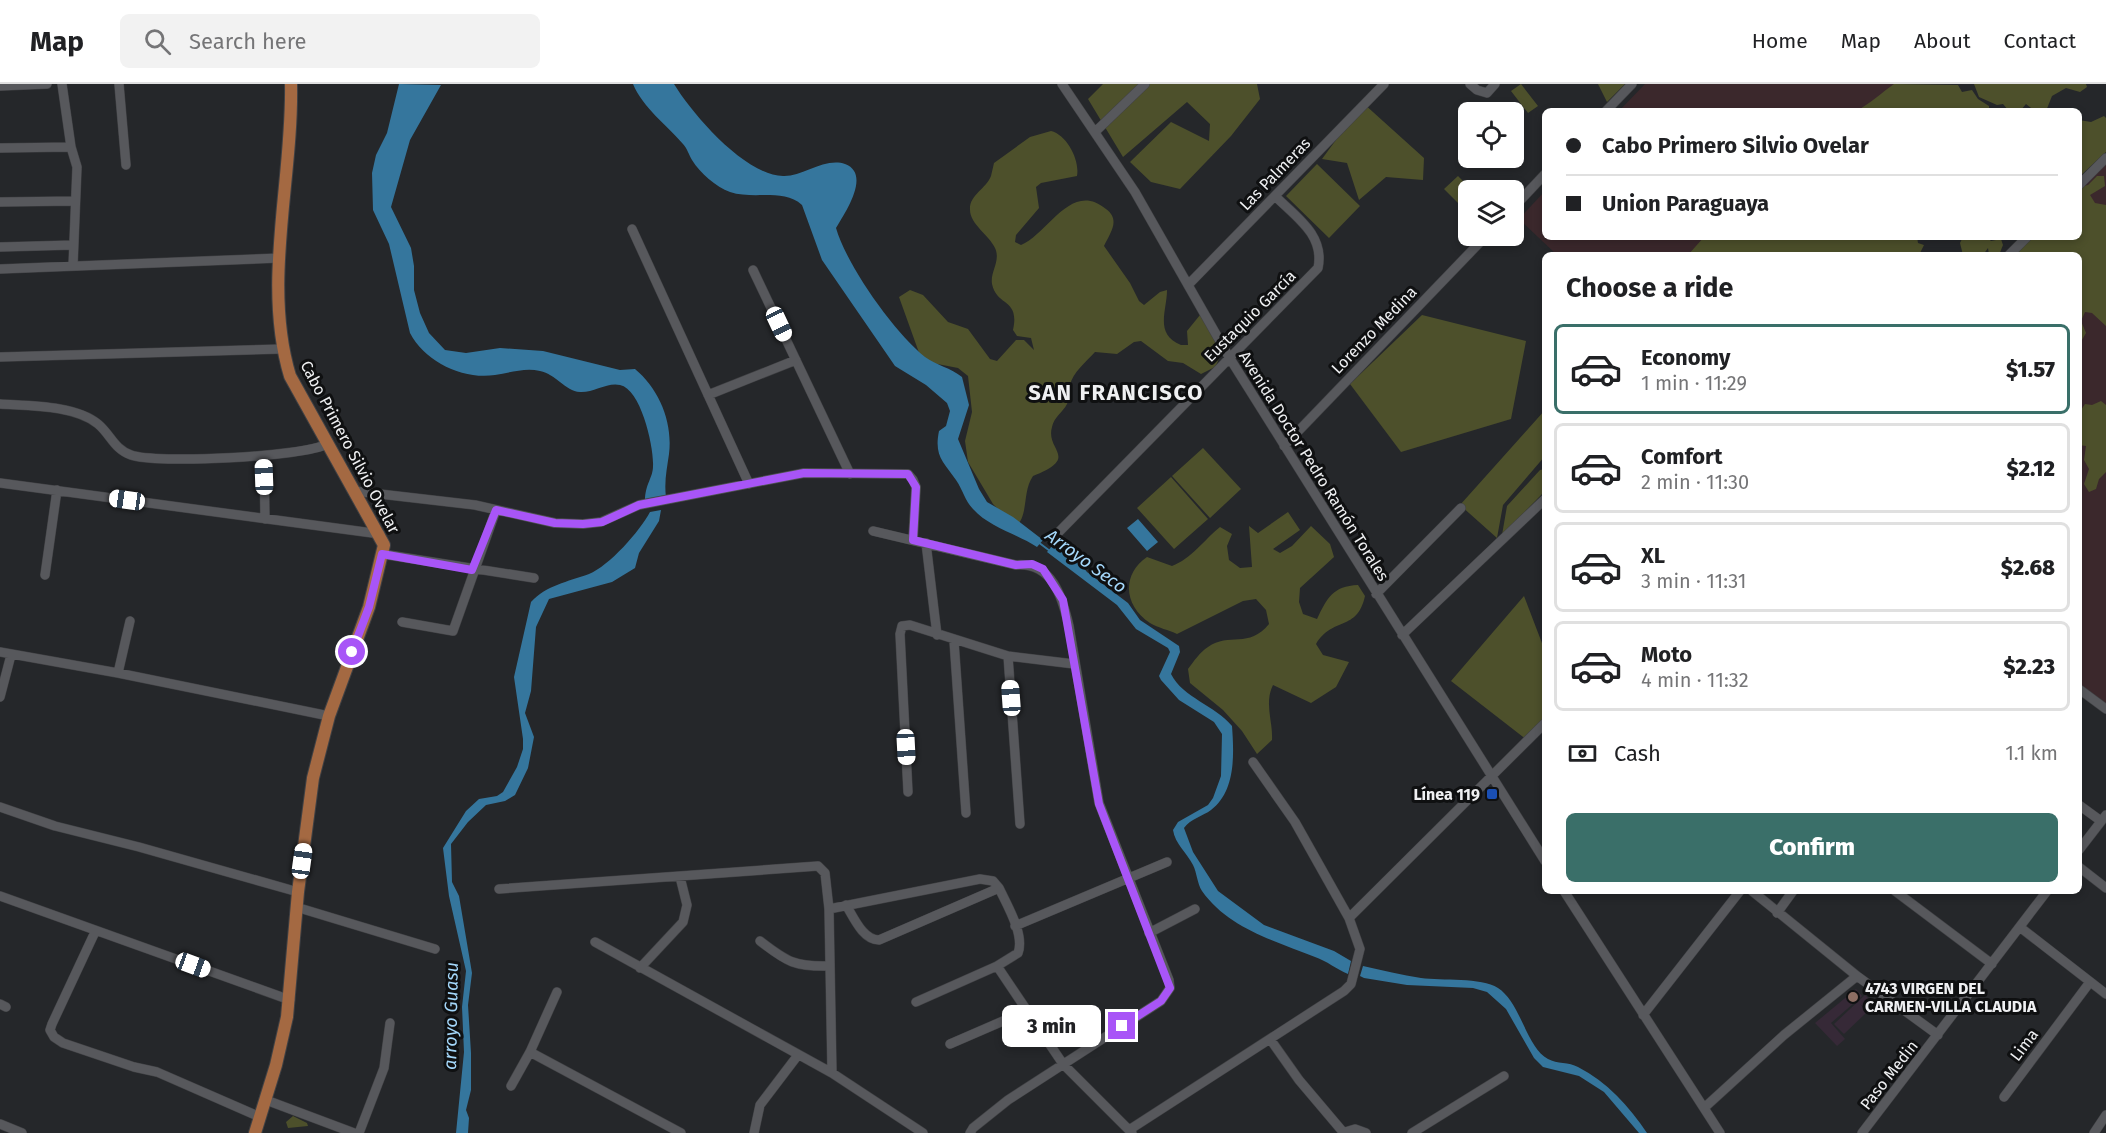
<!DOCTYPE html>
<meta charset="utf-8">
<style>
body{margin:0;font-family:"Fira Sans",sans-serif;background:#f2f2f2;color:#202124;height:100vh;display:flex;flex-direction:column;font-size:22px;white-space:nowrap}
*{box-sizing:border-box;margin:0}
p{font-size:20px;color:#757577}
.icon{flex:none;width:33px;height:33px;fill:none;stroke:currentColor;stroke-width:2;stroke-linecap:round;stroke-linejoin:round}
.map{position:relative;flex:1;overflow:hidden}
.details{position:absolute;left:1542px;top:168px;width:540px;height:642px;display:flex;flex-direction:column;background:#fff;border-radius:9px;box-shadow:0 3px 9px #0003}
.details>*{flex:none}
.top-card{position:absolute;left:1542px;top:24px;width:540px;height:132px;border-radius:9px;box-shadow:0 3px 9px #0003;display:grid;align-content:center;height:132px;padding:0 24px;background:#fff}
.fabs{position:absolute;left:1458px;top:18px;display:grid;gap:12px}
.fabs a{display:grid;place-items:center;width:66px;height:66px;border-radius:9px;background:#fff;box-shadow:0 3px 9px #0003;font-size:30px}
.end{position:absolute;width:27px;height:27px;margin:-14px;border:8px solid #a855f7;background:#fff;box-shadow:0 0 0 3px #fff}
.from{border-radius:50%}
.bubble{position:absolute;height:42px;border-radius:9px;background:#fff;box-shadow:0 3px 9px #0003;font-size:20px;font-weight:800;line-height:42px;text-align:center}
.car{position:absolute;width:18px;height:36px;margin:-18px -9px;border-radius:8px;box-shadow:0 0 4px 2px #0007;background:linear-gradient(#fff 24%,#345 0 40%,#fff 0 76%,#345 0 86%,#fff 0)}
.top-card b{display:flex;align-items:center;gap:21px;height:57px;font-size:22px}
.top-card b+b{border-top:2px solid #e0e0e0}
.top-card i{width:15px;height:15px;background:#202124}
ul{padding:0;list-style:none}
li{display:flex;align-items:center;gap:18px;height:90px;margin:0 12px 9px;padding:0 12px;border:3px solid #e0e0e0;border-radius:9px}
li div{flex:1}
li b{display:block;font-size:22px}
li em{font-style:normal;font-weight:800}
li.current{border-color:#3a6f69}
li>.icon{width:54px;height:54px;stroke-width:1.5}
h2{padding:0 24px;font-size:27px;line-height:72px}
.pay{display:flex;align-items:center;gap:15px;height:66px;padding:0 24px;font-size:22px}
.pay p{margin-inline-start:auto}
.action{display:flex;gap:12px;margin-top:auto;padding:12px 24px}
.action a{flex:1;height:69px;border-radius:9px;background:#3a6f69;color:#fff;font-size:24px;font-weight:800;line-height:69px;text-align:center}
header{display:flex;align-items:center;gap:36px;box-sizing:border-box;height:84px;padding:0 30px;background:#fff;border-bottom:2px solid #e0e0e0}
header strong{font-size:28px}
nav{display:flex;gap:33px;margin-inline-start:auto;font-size:21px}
.search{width:420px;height:54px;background:#f2f2f2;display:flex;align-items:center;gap:15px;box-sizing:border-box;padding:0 21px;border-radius:9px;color:#757577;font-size:22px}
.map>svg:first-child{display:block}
</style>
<header>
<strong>Map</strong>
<div class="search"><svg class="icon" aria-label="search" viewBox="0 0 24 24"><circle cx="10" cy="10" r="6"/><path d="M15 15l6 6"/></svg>Search here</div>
<nav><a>Home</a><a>Map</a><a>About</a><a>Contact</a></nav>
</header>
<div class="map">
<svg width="2106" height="1049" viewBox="0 0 2106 1049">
<rect width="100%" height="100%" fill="#25272a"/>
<path fill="#3b282c" d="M1645 0H1895L1868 27H1619Z
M2106 74V622L2079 601V101Z
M1545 107V153H1743L1724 171H1557L1519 135Z"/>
<path fill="#362937" d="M1856 905 1862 912 1831 939 1845 955 1837 962 1815 939Z
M1865 911 1872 918 1865 924 1860 920 1867 928 1844 950 1834 940Z"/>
<path fill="#4d502b" d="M1103 0H1257L1260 15 1231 52 1180 105 1151 98 1130 78 1171 38 1209 57 1210 40 1187 18 1123 73 1088 15Z
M1521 0 1538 22 1528 29 1511 7Z
M1598 0H1625L1607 18Z
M1894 0 1958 1 1962 8 1972 6 1978 15 1989 22V27H1856C1870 20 1881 9 1894 0Z
M1974 0H2086L2087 3 2080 8 2066 4 2052 12 2046 27H2035L2026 20 2020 27H2009L2003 20 1997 21 1979 13Z
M1363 19 1424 74 1423 96 1386 93 1359 116 1347 79 1322 75Z
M2104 32 2106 34V68L2079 93V36L2091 38Z
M1051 47C1067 51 1080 76 1077 92L1041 99 1036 103 1039 124 1016 151 1015 158 1021 161C1049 149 1071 96 1106 125 1121 136 1110 149 1104 162L1130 199 1139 217 1144 221 1160 208 1167 206C1167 227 1154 250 1181 261H1188L1187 247 1200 231C1214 244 1227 265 1215 283L1201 290 1183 279 1168 277 1141 257 1134 258 1117 270 1095 268C1086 278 1073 288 1070 301 1069 307 1070 314 1067 320 1063 328 1054 333 1052 343 1045 367 1081 373 1033 392 1022 408 1029 430 1016 443L993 420 968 378 965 357 972 328 968 292 958 284 922 277 899 213 910 206 923 211 948 238 968 245 990 275 997 277 1016 256H1024L1034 266 1031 254 1017 252 1013 246C1020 214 997 223 992 200 990 187 1001 177 995 164 989 151 970 140 970 126 969 111 986 105 991 92 992 88 993 83 994 79L1030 53Z
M1317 80 1360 122 1329 154 1286 112Z
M1458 92 1472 106H1468V129L1444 105Z
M2097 92H2104L2105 102 2090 111 2095 119 2106 121V242L2092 229 2085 228 2081 237 2086 249 2079 261V171H2006L2027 153H2079V103L2088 101Z
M1704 153H1917L1918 159 1924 161 1919 171H1688Z
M1963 153H1987L1991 157 2001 155 2003 161 1999 171H1989L1988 164 1983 171H1963L1960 159Z
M1422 231 1526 257 1511 335 1401 368 1350 300Z
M2101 317 2106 321V388L2099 395 2096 405 2089 408 2084 400 2089 385 2084 376 2086 362 2079 361V329L2085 320 2092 321Z
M1545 326V372L1503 421 1497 454 1460 421Z
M1203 364 1241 405 1210 434 1172 392Z
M1545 385V407L1502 451 1507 422 1540 386Z
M1171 393 1208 435 1174 465 1137 424Z
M1288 428 1300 446 1273 465 1280 469 1292 462 1311 442 1330 460 1334 473 1300 504 1299 518 1303 530 1317 535C1327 514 1333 502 1358 501L1365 512C1357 548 1333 532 1316 560L1323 571 1349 578 1336 603 1311 619 1273 601C1264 619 1273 637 1272 656L1257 670 1242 647 1223 626 1190 599 1188 585C1194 577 1200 568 1208 563 1229 548 1249 565 1269 540L1266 526 1256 515 1243 517 1177 550C1169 546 1158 544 1150 539 1124 522 1121 491 1147 473L1172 482C1191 475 1204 456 1220 443L1232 450 1227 462 1229 476 1240 484 1252 483 1249 442 1258 449Z
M1524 512 1545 567V637L1527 656 1451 597Z
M293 1032 307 1039 308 1042 288 1044 286 1038Z"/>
<path fill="#35769d" d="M399 0 441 1 410 56 391 123 411 164 414 182V206L420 229 429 249 445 266 466 269 500 264 543 267 620 286 635 285C659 305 673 338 669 370 667 385 664 397 666 413L645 417C645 400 653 394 653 382 654 363 641 305 620 301 607 298 593 309 580 308 565 307 556 290 540 287 525 283 510 289 495 291 463 296 425 278 410 249L389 160 373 126 372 89 376 71 387 49Z
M633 0H674C693 31 745 91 783 92 802 93 825 73 845 80 872 90 844 130 836 144 847 182 894 248 925 273 936 281 951 284 962 293L969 321 958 355 979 405 987 418 1013 433 1043 456 1037 463C1017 450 989 443 973 425 965 417 963 406 956 396 943 377 934 372 939 347L946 342 950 327 947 319 926 301 895 282 822 176 802 121C783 104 753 116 730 108 716 103 700 89 692 76 689 71 687 64 683 60 667 41 643 24 633 0Z
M661 426 659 437 639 469 635 484 612 498 549 515 536 543 531 607 525 629 534 653 528 684 515 711 505 717 486 721 468 738 451 760 452 798 459 812 472 889 468 921 471 969V1006L466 1026 469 1034 468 1049H456L464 968 462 923 466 887 449 812 443 764 466 727 479 715 497 712 503 708 517 683 523 665V655L514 593 531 518C547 501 567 498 589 490 609 482 640 447 650 428Z
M1138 435 1158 458 1147 467 1127 444Z
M1052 462 1078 477 1087 488 1128 519 1140 536 1179 562 1180 568 1171 590C1183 614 1215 621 1232 642 1234 670 1236 707 1211 726 1203 732 1190 735 1184 744L1193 768 1218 807 1264 841 1334 867 1351 877 1348 890C1336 885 1327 877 1315 873 1275 857 1228 844 1202 807 1197 799 1197 789 1193 781 1187 769 1175 760 1173 746L1178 738 1208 721 1213 714 1221 692 1222 650 1214 638 1179 616 1161 596 1159 592 1170 568 1168 564 1136 545 1117 521 1047 468Z
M1363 882C1382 886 1402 891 1421 894 1442 897 1481 893 1498 904 1521 919 1526 963 1548 975 1557 980 1569 978 1578 983 1607 998 1629 1022 1647 1049H1639L1604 1008 1579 992 1543 983 1534 974 1506 925 1487 908 1473 904 1407 901 1364 894 1360 892Z"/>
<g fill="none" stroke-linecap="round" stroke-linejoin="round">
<path stroke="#35769d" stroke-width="2" d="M1038 458 1050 467"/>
<defs>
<path id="minor" d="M119 0 126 81
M1062 0 1135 108 1229 273 1545 777
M1470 0 1477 6 1487 9 1495 0
M0 2 47 0
M1606 27 1632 0
M1095 48 1145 0
M71 63 77 83 73 182
M0 64 71 63 62 0
M2079 101 2106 74
M0 118 75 117
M1514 123 1545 90
M632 145 749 400
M0 163 73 161
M2009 171 2027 153
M0 185 280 174
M753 186 850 390
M1188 201 1384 0
M0 273 282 265
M708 311 796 276
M0 320C29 322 75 321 98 340 111 351 114 365 131 371 155 380 304 373 327 360
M1284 362 1486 152
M264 373 265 435
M0 399 380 450
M354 407 475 421 555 439 583 440 601 438 639 421 804 389 908 390 913 396 916 403 913 456
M873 447 1016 481C1052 478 1062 512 1069 542L1099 719 1169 896 1170 904 1161 917 1008 1016 973 1044 970 1049
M1052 455 1318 184C1325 151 1296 133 1275 112
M926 459 937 551
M382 470 534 494
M45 491 57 406
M1376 510 1461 424
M402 538 453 547 496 426
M1402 551 1545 415
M954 557 966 729
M0 568 118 589 329 632
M1008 572 1020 740
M118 589 130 537
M2079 605 2106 625
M0 613 11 571
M1253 678 1295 738 1349 834
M908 708 900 550 902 542 910 541 1008 572 1074 580
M2079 721 2101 737
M0 723 55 742 139 763 298 808
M2079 766 2106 731
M2079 783 2106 804
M499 805 818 782 825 789 829 825 832 989 923 1049
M1564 807 1720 1049
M1752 807 1857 892 1938 951
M1895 807 1992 880
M0 812 290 916
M846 821C854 834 863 856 879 856L999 804C1007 821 1025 851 1018 869L997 882 916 918
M296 823 435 865
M829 825 980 795 993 797 999 804
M1777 829 1793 807
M1015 842 1167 778
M2021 844 2106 910
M95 848 52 940 50 946 54 953 63 959 134 983 157 988 260 1033
M1149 849 1195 825
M760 857C787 878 795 883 830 882
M595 858 832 989
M997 882 1063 980 1132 1049
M640 884 683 838 687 821 680 793
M0 920 6 923
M1643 931 1740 807
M1270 955 1299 996 1343 1048
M950 960 1026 927
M530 968 681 1049
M511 1002 530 968 557 908
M2004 1013 2090 898
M266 1016 354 1049
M1704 1024 1784 951 1857 892
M0 1040 22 1049
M1129 1046 1344 907 1351 900 1360 865 1349 834 1545 639
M359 1049 384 984 390 939
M754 1049 760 1021 798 971
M1342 1049 1355 1045 1366 1049
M1412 1049 1504 992
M1862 1049 2047 807
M2094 1049 2106 1031"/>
<path id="major" d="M255 1049 276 981 287 933 298 808 313 694 329 632 369 523 384 461 290 292C262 199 293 96 291 0"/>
</defs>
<use href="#minor" stroke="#404144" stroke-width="10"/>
<use href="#major" stroke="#404144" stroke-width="14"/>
<use href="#minor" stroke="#57585c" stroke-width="9"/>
<use href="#major" stroke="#a46942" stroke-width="12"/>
</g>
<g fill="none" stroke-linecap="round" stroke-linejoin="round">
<path stroke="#a855f7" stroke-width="8" d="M352 568 369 523 382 470 472 486 496 426 555 439 583 440 602 438 639 421 804 389 908 390 916 403 913 456 1016 481 1032 480 1043 485 1063 516 1099 720 1170 904 1161 917 1122 942"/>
</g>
<rect fill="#1a4fb4" stroke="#0f1011" stroke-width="2" x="1486" y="704" width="12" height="12" rx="3"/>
<circle fill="#8d6e63" stroke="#0f1011" stroke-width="2" cx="1853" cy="913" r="6"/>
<g text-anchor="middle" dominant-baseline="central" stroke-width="6" stroke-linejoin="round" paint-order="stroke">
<g font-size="16" fill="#eff0f2" stroke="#0f1011">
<text transform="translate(1275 90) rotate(-46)">Las Palmeras</text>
<text transform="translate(1250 232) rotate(-45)">Eustaquio García</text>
<text transform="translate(1374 246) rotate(-46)">Lorenzo Medina</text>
<text transform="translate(350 363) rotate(62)">Cabo Primero Silvio Ovelar</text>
<text transform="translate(1314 382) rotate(58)">Avenida Doctor Pedro Ramón Torales</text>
<text transform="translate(2024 961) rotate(-53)">Lima</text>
<text transform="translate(1889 991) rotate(-52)">Paso Medin</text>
</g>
<g font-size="16" font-weight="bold" fill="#eff0f2" stroke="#0f1011" text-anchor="end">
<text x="1480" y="710">Línea 119</text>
<text x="1865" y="904" text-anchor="start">4743 VIRGEN DEL<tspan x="1865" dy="18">CARMEN-VILLA CLAUDIA</tspan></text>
</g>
<g font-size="18" font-style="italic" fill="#a4d7fa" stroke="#0f1011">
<text transform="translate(1086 477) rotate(36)">Arroyo Seco</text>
<text transform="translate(451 932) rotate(-89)">arroyo Guasu</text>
</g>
<g font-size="22" font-weight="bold" letter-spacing="1.5" fill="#eff0f2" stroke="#0f1011">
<text x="1116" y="308">SAN FRANCISCO</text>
</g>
</g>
</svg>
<div class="fabs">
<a><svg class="icon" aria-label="locate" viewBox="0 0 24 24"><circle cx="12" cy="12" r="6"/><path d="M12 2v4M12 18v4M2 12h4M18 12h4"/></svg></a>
<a><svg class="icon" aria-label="layers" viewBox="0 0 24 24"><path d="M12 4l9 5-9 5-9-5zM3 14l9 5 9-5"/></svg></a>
</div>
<i class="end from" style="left:352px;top:568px"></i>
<i class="end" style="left:1122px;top:942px"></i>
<div class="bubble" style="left:1002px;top:921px;width:99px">3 min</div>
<i class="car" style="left:779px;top:240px;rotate:155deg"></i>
<i class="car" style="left:264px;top:393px;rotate:358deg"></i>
<i class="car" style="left:127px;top:416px;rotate:278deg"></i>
<i class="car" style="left:1011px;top:614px;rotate:356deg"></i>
<i class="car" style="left:906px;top:663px;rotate:177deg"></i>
<i class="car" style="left:302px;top:777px;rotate:8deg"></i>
<i class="car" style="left:193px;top:881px;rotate:110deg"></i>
<div class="top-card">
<b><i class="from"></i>Cabo Primero Silvio Ovelar</b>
<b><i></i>Union Paraguaya</b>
</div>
<section class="details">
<h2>Choose a ride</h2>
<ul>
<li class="current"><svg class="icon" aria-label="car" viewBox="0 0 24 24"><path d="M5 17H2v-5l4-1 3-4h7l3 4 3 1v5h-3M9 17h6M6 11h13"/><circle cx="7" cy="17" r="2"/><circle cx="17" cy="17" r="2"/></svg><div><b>Economy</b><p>1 min · 11:29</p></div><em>$1.57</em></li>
<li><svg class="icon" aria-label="car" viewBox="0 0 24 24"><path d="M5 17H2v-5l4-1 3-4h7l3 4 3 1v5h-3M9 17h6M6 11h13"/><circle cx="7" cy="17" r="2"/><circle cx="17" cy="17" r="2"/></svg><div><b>Comfort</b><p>2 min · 11:30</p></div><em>$2.12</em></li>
<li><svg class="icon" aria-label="car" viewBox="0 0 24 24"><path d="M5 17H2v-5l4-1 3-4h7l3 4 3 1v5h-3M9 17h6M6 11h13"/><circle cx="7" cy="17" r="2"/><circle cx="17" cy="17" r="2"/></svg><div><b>XL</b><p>3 min · 11:31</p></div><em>$2.68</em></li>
<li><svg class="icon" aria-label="car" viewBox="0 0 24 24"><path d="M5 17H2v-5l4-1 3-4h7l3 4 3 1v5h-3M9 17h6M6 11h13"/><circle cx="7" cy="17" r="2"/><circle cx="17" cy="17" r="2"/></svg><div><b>Moto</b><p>4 min · 11:32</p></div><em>$2.23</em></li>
</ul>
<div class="pay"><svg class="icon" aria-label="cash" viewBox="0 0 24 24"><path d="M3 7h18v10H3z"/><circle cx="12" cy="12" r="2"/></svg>Cash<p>1.1 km</p></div>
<div class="action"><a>Confirm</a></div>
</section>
</div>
